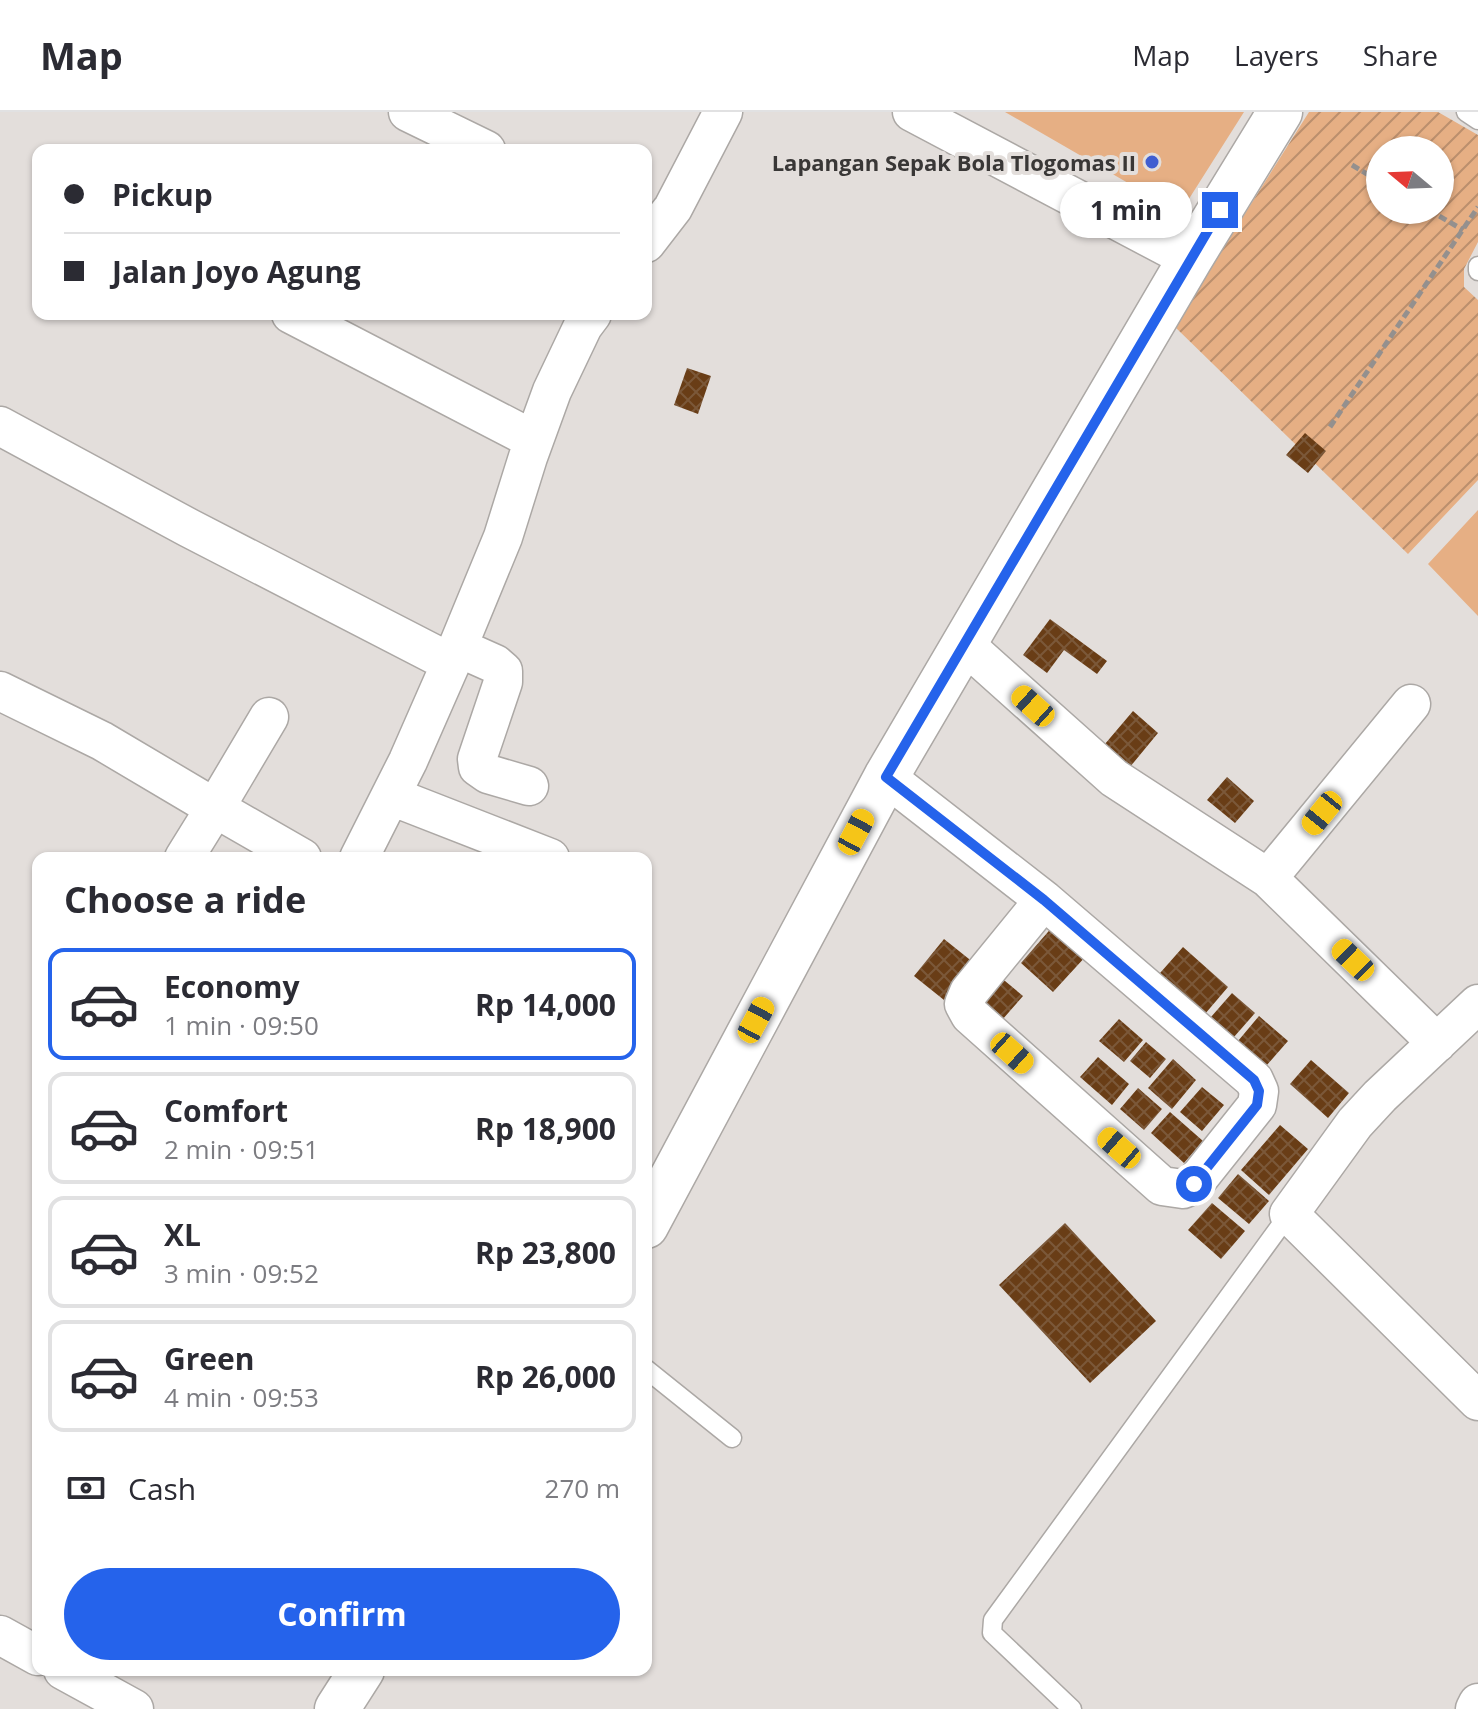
<!DOCTYPE html>
<meta charset="utf-8">
<style>
body{margin:0;font-family:"Open Sans",sans-serif;background:#f2f2f3;color:#2b2b33;height:100vh;display:flex;flex-direction:column;font-size:30px;white-space:nowrap}
*{box-sizing:border-box;margin:0}
p{font-size:26px;color:#7c7c81}
.icon{flex:none;width:44px;height:44px;fill:none;stroke:currentColor;stroke-width:2;stroke-linecap:round;stroke-linejoin:round}
.map{position:relative;flex:1;overflow:hidden}
.panel{position:absolute;left:32px;top:740px;width:620px;height:824px;display:flex;flex-direction:column;background:#fff;border-radius:16px;box-shadow:0 2px 6px #0004}
.panel>*{flex:none}
.guide{position:absolute;left:32px;top:32px;width:620px;height:176px;border-radius:16px;box-shadow:0 2px 6px #0004;display:grid;align-content:center;height:176px;padding:0 32px;background:#fff}
.needle{width:52px;rotate:289deg}
.fabs{position:absolute;left:1366px;top:24px;display:grid;gap:16px}
.fabs a{display:grid;place-items:center;width:88px;height:88px;border-radius:50%;background:#fff;box-shadow:0 2px 6px #0004;font-size:40px}
.end{position:absolute;width:36px;height:36px;margin:-18px;border:10px solid #2563eb;background:#fff;box-shadow:0 0 0 4px #fff}
.from{border-radius:50%}
.bubble{position:absolute;height:56px;border-radius:28px;background:#fff;box-shadow:0 2px 6px #0004;font-size:26px;font-weight:700;line-height:56px;text-align:center}
.car{position:absolute;width:24px;height:48px;margin:-24px -12px;border-radius:10px;box-shadow:0 0 6px 2px #0007;background:linear-gradient(#f5c518 24%,#345 0 40%,#f5c518 0 76%,#345 0 86%,#f5c518 0)}
.guide b{display:flex;align-items:center;gap:28px;height:76px;font-size:30px}
.guide b+b{border-top:2px solid #e1e1e2}
.guide i{width:20px;height:20px;background:#2b2b33}
ul{padding:0;list-style:none}
li{display:flex;align-items:center;gap:24px;height:112px;margin:0 16px 12px;padding:0 16px;border:4px solid #e1e1e2;border-radius:16px}
li div{flex:1}
li b{display:block;font-size:30px}
li em{font-style:normal;font-weight:700}
li.current{border-color:#2563eb}
li>.icon{width:72px;height:72px;stroke-width:1.5}
h2{padding:0 32px;font-size:36px;line-height:96px}
.pay{display:flex;align-items:center;gap:20px;height:88px;padding:0 32px;font-size:30px}
.pay p{margin-inline-start:auto}
.action{display:flex;gap:16px;margin-top:auto;padding:16px 32px}
.action a{flex:1;height:92px;border-radius:48px;background:#2563eb;color:#fff;font-size:32px;font-weight:700;line-height:92px;text-align:center}
header{display:flex;align-items:center;gap:48px;box-sizing:border-box;height:112px;padding:0 40px;background:#fff;border-bottom:2px solid #e1e1e2}
header strong{font-size:38px}
nav{display:flex;gap:44px;margin-inline-start:auto;font-size:28px}
.map>svg:first-child{display:block}
</style>
<header>
<strong>Map</strong>
<nav><a>Map</a><a>Layers</a><a>Share</a></nav>
</header>
<div class="map">
<svg width="1478" height="1597" viewBox="0 0 1478 1597">
<defs>
<pattern id="garden-furrows" width="10" height="10" patternUnits="userSpaceOnUse" patternTransform="scale(2)"><rect width="10" height="10" fill="#e6af84"/><path d="M-1 1l2-2M0 10L10 0M9 11l2-2" fill="none" stroke="#bb8f6d"/></pattern>
<pattern id="building-cross-hatch" width="8" height="8" patternUnits="userSpaceOnUse" patternTransform="scale(2)"><rect width="8" height="8" fill="#693d16"/><path d="M0 0l8 8M0 8l8-8" fill="none" stroke="#7b5839"/></pattern>
</defs>
<rect width="100%" height="100%" fill="#e3dedb"/>
<path fill="url(#garden-furrows)" fill-rule="evenodd" d="M1309 0H1438L1478 23V130L1464 157V175L1478 188V368L1408 442 1174 214ZM1380 38H1440V98H1380Z"/>
<path fill="#e6af84" d="M1005 0H1244L1180 101Z
M1478 398V504L1428 452Z"/>
<path fill="url(#building-cross-hatch)" d="M687 256 711 264 698 302 674 293Z
M1305 321 1326 339 1308 361 1286 343Z
M1050 507 1107 549 1097 562 1064 538 1047 561 1023 543Z
M1133 599 1158 621 1125 661 1099 639Z
M1227 665 1254 689 1235 711 1207 688Z
M1054 813 1087 843 1053 880 1021 851Z
M944 827 974 851 944 888 914 864Z
M1183 835 1228 875 1199 909 1153 869Z
M999 864 1023 884 995 916 972 896Z
M1232 881 1255 901 1234 925 1211 905Z
M1259 904 1288 929 1266 954 1238 929Z
M1119 907 1143 928 1124 950 1099 929Z
M1146 930 1166 947 1150 966 1130 949Z
M1098 945 1129 972 1112 993 1080 965Z
M1173 947 1196 968 1172 997 1148 976Z
M1311 948 1349 981 1328 1006 1290 972Z
M1202 975 1224 993 1202 1019 1180 1000Z
M1138 976 1162 997 1144 1018 1120 997Z
M1170 1000 1203 1029 1184 1051 1151 1021Z
M1280 1013 1308 1037 1269 1083 1241 1058Z
M1238 1062 1269 1089 1249 1112 1218 1086Z
M1212 1091 1245 1119 1221 1147 1188 1118Z
M1065 1111 1156 1209 1090 1271 999 1173Z"/>
<g fill="none" stroke-linecap="round" stroke-linejoin="round">
<defs>
<path id="lane" d="M1466 0 1478 8
M1478 154V159
M646 1257 732 1326
M1072 1597 992 1521 993 1508 1289 1102"/>
<path id="street" d="M408 0 486 38
M912 0 1190 147
M646 131 673 96 723 0
M291 202 534 328
M0 314 189 416 451 551
M963 531 1114 666 1268 766 1437 931
M457 535 495 552 503 559V570L477 647 478 655 488 662 529 674
M0 579 102 629 215 696 184 746
M269 605 215 696 302 746
M886 665 1044 788 1254 968 1259 979 1257 993 1194 1072 1183 1077 1162 1074 970 903 964 892 969 880 1044 788
M391 684 550 746
M359 746 408 649 451 551 503 425 528 345 552 279 583 214 592 202
M1268 766 1411 592
M1478 892 1380 984 1355 1011 1289 1102 1478 1289
M0 1523 38 1544
M63 1558 134 1597
M1475 1597 1478 1591"/>
<path id="secondary" d="M646 1114 886 665 1190 147 1280 0
M337 1597 362 1558"/>
</defs>
<use href="#lane" stroke="#aca8a5" stroke-width="21"/>
<use href="#street" stroke="#aca8a5" stroke-width="41"/>
<use href="#secondary" stroke="#aca8a5" stroke-width="47"/>
<path stroke="#94908e" stroke-width="5" stroke-dasharray="8 4" stroke-linecap="butt" d="M1352 53 1380 70
M1429 98 1463 118
M1330 315 1478 95"/>
<use href="#lane" stroke="#fff" stroke-width="18"/>
<use href="#street" stroke="#fff" stroke-width="38"/>
<use href="#secondary" stroke="#fff" stroke-width="44"/>
</g>
<g fill="none" stroke-linecap="round" stroke-linejoin="round">
<path stroke="#2563eb" stroke-width="10" d="M1194 1072 1257 993 1259 979 1254 968 1044 788 886 665 1220 98"/>
</g>
<circle fill="#405ed1" stroke="#e3dedb" stroke-width="3" cx="1152" cy="50" r="8"/>
<g text-anchor="middle" dominant-baseline="central" stroke-width="8" stroke-linejoin="round" paint-order="stroke">
<g font-size="22" font-weight="bold" fill="#393736" stroke="#e3dedb" text-anchor="end">
<text x="1136" y="50">Lapangan Sepak Bola Tlogomas II</text>
</g>
</g>
</svg>
<div class="fabs">
<a><svg class="needle" viewBox="-14 -14 28 28"><path d="M0-13l5 13h-10z" fill="#e53935"/><path d="M0 13l5-13h-10z" fill="#7c7c81"/></svg></a>
</div>
<i class="end from" style="left:1194px;top:1072px"></i>
<i class="end" style="left:1220px;top:98px"></i>
<div class="bubble" style="left:1060px;top:70px;width:132px">1 min</div>
<i class="car" style="left:1033px;top:594px;rotate:312deg"></i>
<i class="car" style="left:1322px;top:701px;rotate:219deg"></i>
<i class="car" style="left:856px;top:720px;rotate:28deg"></i>
<i class="car" style="left:1353px;top:848px;rotate:314deg"></i>
<i class="car" style="left:756px;top:908px;rotate:28deg"></i>
<i class="car" style="left:1012px;top:941px;rotate:132deg"></i>
<i class="car" style="left:1119px;top:1036px;rotate:311deg"></i>
<div class="guide">
<b><i class="from"></i>Pickup</b>
<b><i></i>Jalan Joyo Agung</b>
</div>
<section class="panel">
<h2>Choose a ride</h2>
<ul>
<li class="current"><svg class="icon" aria-label="car" viewBox="0 0 24 24"><path d="M5 17H2v-5l4-1 3-4h7l3 4 3 1v5h-3M9 17h6M6 11h13"/><circle cx="7" cy="17" r="2"/><circle cx="17" cy="17" r="2"/></svg><div><b>Economy</b><p>1 min · 09:50</p></div><em>Rp 14,000</em></li>
<li><svg class="icon" aria-label="car" viewBox="0 0 24 24"><path d="M5 17H2v-5l4-1 3-4h7l3 4 3 1v5h-3M9 17h6M6 11h13"/><circle cx="7" cy="17" r="2"/><circle cx="17" cy="17" r="2"/></svg><div><b>Comfort</b><p>2 min · 09:51</p></div><em>Rp 18,900</em></li>
<li><svg class="icon" aria-label="car" viewBox="0 0 24 24"><path d="M5 17H2v-5l4-1 3-4h7l3 4 3 1v5h-3M9 17h6M6 11h13"/><circle cx="7" cy="17" r="2"/><circle cx="17" cy="17" r="2"/></svg><div><b>XL</b><p>3 min · 09:52</p></div><em>Rp 23,800</em></li>
<li><svg class="icon" aria-label="car" viewBox="0 0 24 24"><path d="M5 17H2v-5l4-1 3-4h7l3 4 3 1v5h-3M9 17h6M6 11h13"/><circle cx="7" cy="17" r="2"/><circle cx="17" cy="17" r="2"/></svg><div><b>Green</b><p>4 min · 09:53</p></div><em>Rp 26,000</em></li>
</ul>
<div class="pay"><svg class="icon" aria-label="cash" viewBox="0 0 24 24"><path d="M3 7h18v10H3z"/><circle cx="12" cy="12" r="2"/></svg>Cash<p>270 m</p></div>
<div class="action"><a>Confirm</a></div>
</section>
</div>
